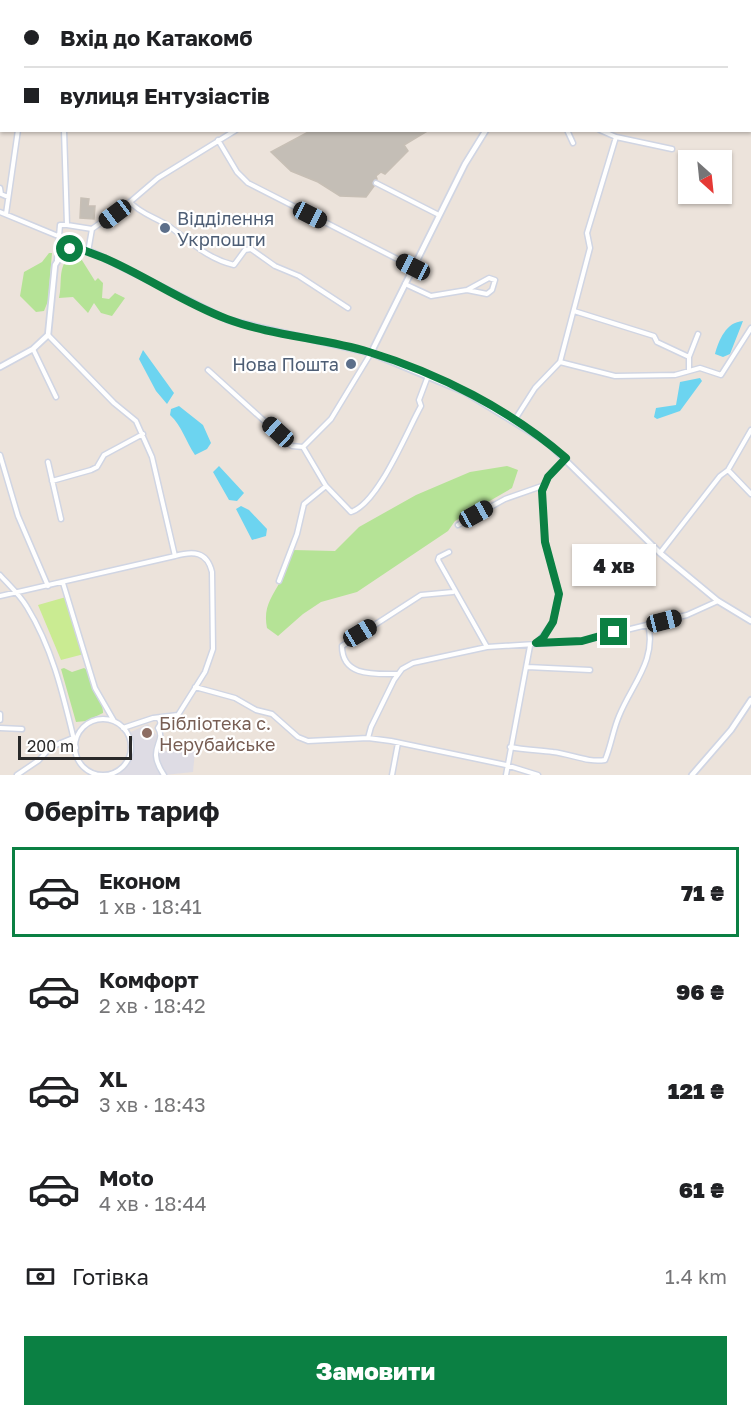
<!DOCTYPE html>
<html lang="uk">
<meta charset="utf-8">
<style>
body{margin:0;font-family:"Golos Text",sans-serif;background:#f6f6f6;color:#202124;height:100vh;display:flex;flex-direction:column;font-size:22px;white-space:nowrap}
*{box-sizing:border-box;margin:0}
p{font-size:20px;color:#757577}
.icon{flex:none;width:33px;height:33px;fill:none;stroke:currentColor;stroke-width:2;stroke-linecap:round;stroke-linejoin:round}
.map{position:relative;height:775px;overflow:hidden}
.panel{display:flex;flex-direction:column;background:#fff;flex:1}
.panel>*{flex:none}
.banner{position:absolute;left:0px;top:0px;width:752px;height:132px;box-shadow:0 2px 4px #0004;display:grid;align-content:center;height:132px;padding:0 24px;background:#fff}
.needle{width:39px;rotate:153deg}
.fabs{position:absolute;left:678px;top:150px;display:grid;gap:12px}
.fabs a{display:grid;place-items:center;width:54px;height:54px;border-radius:0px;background:#fff;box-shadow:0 2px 4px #0004;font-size:30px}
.scale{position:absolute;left:18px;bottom:15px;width:114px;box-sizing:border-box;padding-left:6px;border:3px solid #292929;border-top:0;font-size:16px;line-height:21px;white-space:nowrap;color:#292929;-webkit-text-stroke:4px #fff;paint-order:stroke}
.end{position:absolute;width:27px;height:27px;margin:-14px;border:8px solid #0b8043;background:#fff;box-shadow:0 0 0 3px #fff}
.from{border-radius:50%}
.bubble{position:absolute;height:42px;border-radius:0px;background:#fff;box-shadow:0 2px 4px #0004;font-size:20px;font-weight:800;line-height:42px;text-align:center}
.car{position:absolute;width:18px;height:36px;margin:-18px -9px;border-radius:8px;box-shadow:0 0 4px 2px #0007;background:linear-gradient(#222 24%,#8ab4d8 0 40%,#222 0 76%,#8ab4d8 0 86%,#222 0)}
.banner b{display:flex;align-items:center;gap:21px;height:57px;font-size:22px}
.banner b+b{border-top:2px solid #e0e0e0}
.banner i{width:15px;height:15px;background:#202124}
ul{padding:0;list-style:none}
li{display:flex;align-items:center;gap:18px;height:90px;margin:0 12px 9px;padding:0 12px;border:3px solid transparent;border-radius:0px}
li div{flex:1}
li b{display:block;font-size:22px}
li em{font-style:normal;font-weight:800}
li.active{border-color:#0b8043}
li>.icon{width:54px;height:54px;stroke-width:1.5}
h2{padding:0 24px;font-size:27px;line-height:72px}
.pay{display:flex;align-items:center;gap:15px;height:66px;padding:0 24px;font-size:22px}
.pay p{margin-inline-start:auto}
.button{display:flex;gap:12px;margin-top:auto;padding:12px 24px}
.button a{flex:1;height:69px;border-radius:0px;background:#0b8043;color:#fff;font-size:24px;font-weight:800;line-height:69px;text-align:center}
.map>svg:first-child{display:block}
</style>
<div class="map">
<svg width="751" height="775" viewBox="0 0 751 775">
<rect width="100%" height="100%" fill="#ece3db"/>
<path fill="#dedce4" d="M148 724 157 736 153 749 154 763 161 775H119L127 762 133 742 131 732Z
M155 751H195L193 772 165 775Z"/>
<path fill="#b5e396" d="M49 253H52L48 301 44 311 36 312 20 296 24 272 42 262Z
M74 255 80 257 95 281 98 278 103 283 102 298 109 299 115 293 125 298 112 316 101 313 94 303 88 313 73 297 59 298C63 282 56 263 74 255Z
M507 466 518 470 512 488 455 521 448 531 357 592 321 602 303 614 278 636 267 628C263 608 271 598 280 582 286 573 289 560 293 550L335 551 359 527 416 495 470 472Z
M64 668 72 672 84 668 89 671C92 682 104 705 103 713L86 721 76 722 61 669Z"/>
<path fill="#caeb92" d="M66 597 84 654 61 660 38 605Z"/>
<path fill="#6cd4f0" d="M743 321 730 354 723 357 715 354C719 340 726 322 743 321Z
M143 350 174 393 167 404 156 391 139 359Z
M700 378 702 381 680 411 657 419 654 417 656 408 676 405 680 382Z
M179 406 203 425 211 443 207 449 195 455C186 442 182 426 170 415L171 409Z
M219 466 244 493 237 501 229 500 213 472Z
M241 506 249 510 267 529 266 536 252 540 236 509Z"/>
<path fill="#c4beb6" stroke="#c7bfb5" stroke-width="1.5" d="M312 130H429L404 145 408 151 385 174 381 172 376 176 377 179 373 181 374 186 366 197 340 196 318 182 291 171 271 152Z
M81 198 89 199 88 206H95L94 219 80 218Z"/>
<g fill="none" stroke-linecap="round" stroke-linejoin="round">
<defs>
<path id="minor" d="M260 0 263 2
M463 0 464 2
M27 2V0
M111 2V0
M156 2V0
M188 2V0
M456 2 459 0
M567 130 573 143
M600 130 616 137 672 149
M218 140 237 172 248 183 413 267
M376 183 439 215
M0 188 1 194 8 197
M130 202C142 215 156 217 170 227 191 242 208 259 234 265L245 250 251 249 275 266 299 276 348 308
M0 212 58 236 83 250
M6 214 18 130
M67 225 92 229 88 252
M92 229 130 202 158 178 236 130
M57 260 60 225H67L64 130
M405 284 431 296 467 290 487 294 492 290 495 280 489 278 467 290
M574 311 654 336 657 342 689 357
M48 335 114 403 136 421 152 457 175 556C193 551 207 551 212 572L213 649 205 672 178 715 153 718 123 728
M33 349 56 397
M560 362 590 248 587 233 616 137
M208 370 292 446 303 447 326 486 351 512C378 504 407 431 421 406L419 400 428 376
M689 371V357L698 334
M514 421 535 388 560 362 615 376 675 375 700 368 721 375 751 328
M303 447 331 419 371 353
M0 455 18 516 48 586
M48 462 61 519
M728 470 751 494
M52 481 91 470 97 467 104 455 143 434
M458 525 505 499 542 486
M449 552 439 557 438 560 487 647
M660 553 720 476 728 470 751 430
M0 575C9 585 20 595 27 607 54 651 64 699 76 748
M279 581 297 534 304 504 326 486
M63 583 95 688 114 721
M0 596 175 556
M537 643 553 622 559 594 545 542 542 491 548 477 566 458
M527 667 590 670
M398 674C374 674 342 677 342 646L421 595 453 592
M195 687 235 698 256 710 272 714 298 737 308 741 368 738 391 741 506 765 538 775
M0 714V720
M159 719 161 723 158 728C167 743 145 747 164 775
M75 747a28 28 0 1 1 56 0a28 28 0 1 1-56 0Z
M0 728 22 729
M368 738 371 727 394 680 402 669 413 663 487 647 582 641 687 615 718 601
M510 747C525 750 539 750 553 752 571 754 588 763 605 760 611 746 613 730 619 716 632 684 657 660 648 624
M17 775 39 760 51 747 73 738
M392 775 398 743
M506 775 530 646"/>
<path id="tertiary" d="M592 2 594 0
M371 353 465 164 486 130
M0 367 33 349 48 335 55 265 62 254 74 249 94 253 228 320 371 353 465 392 547 442 660 553 718 601 751 621
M692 775 731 730 751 700"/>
</defs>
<use href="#minor" stroke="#d0d5e3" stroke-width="7"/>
<use href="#tertiary" stroke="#d0d5e3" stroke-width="8"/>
<use href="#minor" stroke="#fff" stroke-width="4"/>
<use href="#tertiary" stroke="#fff" stroke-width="4.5"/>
</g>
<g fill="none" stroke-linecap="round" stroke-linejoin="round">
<path stroke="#0b8043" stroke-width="8" d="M70 249 83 250 104 258C146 276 184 303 227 319 272 336 323 338 369 352 438 373 511 410 566 458L548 477 542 491 545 542 559 594 553 622 543 638 536 643 582 641 614 632"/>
</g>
<g fill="#5c6f8a" stroke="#fff" stroke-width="2">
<circle cx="165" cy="228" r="6"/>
<circle cx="351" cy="364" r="6"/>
</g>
<circle fill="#8d6e63" stroke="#fff" stroke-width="2" cx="147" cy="733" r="6"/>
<g text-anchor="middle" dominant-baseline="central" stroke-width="4.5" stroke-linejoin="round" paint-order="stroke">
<g font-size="18" fill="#4e5e75" stroke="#fff" text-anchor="start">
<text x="177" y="218">Відділення<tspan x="177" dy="21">Укрпошти</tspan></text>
<text x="339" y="364" text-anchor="end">Нова Пошта</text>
</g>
<g font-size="18" fill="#785e54" stroke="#fff" text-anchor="start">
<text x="159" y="723">Бібліотека с.<tspan x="159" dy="21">Нерубайське</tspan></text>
</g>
</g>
</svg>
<div class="fabs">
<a><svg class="needle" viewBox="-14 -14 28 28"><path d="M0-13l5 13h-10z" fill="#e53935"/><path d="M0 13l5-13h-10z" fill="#757577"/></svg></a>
</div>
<div class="scale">200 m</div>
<i class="end from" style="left:70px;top:249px"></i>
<i class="end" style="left:614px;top:632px"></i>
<div class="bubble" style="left:572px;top:544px;width:84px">4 хв</div>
<i class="car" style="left:115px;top:214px;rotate:233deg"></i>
<i class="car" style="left:310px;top:215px;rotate:117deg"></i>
<i class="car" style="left:413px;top:267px;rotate:297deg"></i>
<i class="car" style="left:278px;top:432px;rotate:312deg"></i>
<i class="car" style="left:476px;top:514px;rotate:61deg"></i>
<i class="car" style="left:664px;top:621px;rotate:76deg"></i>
<i class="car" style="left:360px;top:633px;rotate:59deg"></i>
<div class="banner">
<b><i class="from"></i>Вхід до Катакомб</b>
<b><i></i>вулиця Ентузіастів</b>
</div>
</div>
<section class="panel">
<h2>Оберіть тариф</h2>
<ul>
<li class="active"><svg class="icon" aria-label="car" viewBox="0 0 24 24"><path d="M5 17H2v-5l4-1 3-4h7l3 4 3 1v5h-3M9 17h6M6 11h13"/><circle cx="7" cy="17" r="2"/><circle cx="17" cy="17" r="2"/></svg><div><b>Економ</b><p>1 хв · 18:41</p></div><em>71 ₴</em></li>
<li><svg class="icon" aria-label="car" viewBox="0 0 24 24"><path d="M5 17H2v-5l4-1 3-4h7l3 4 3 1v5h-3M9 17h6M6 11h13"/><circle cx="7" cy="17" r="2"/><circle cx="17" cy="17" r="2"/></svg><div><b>Комфорт</b><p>2 хв · 18:42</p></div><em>96 ₴</em></li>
<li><svg class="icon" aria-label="car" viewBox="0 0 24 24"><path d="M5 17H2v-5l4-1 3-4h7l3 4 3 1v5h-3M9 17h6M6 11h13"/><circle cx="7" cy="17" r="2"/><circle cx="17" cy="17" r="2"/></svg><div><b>XL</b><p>3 хв · 18:43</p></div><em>121 ₴</em></li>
<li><svg class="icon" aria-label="car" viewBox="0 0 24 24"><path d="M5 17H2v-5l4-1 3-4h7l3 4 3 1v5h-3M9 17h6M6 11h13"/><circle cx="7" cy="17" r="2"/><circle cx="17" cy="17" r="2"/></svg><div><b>Moto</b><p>4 хв · 18:44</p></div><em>61 ₴</em></li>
</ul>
<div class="pay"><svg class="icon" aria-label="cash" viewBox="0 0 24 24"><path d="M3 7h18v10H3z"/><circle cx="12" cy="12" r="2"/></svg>Готівка<p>1.4 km</p></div>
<div class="button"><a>Замовити</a></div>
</section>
